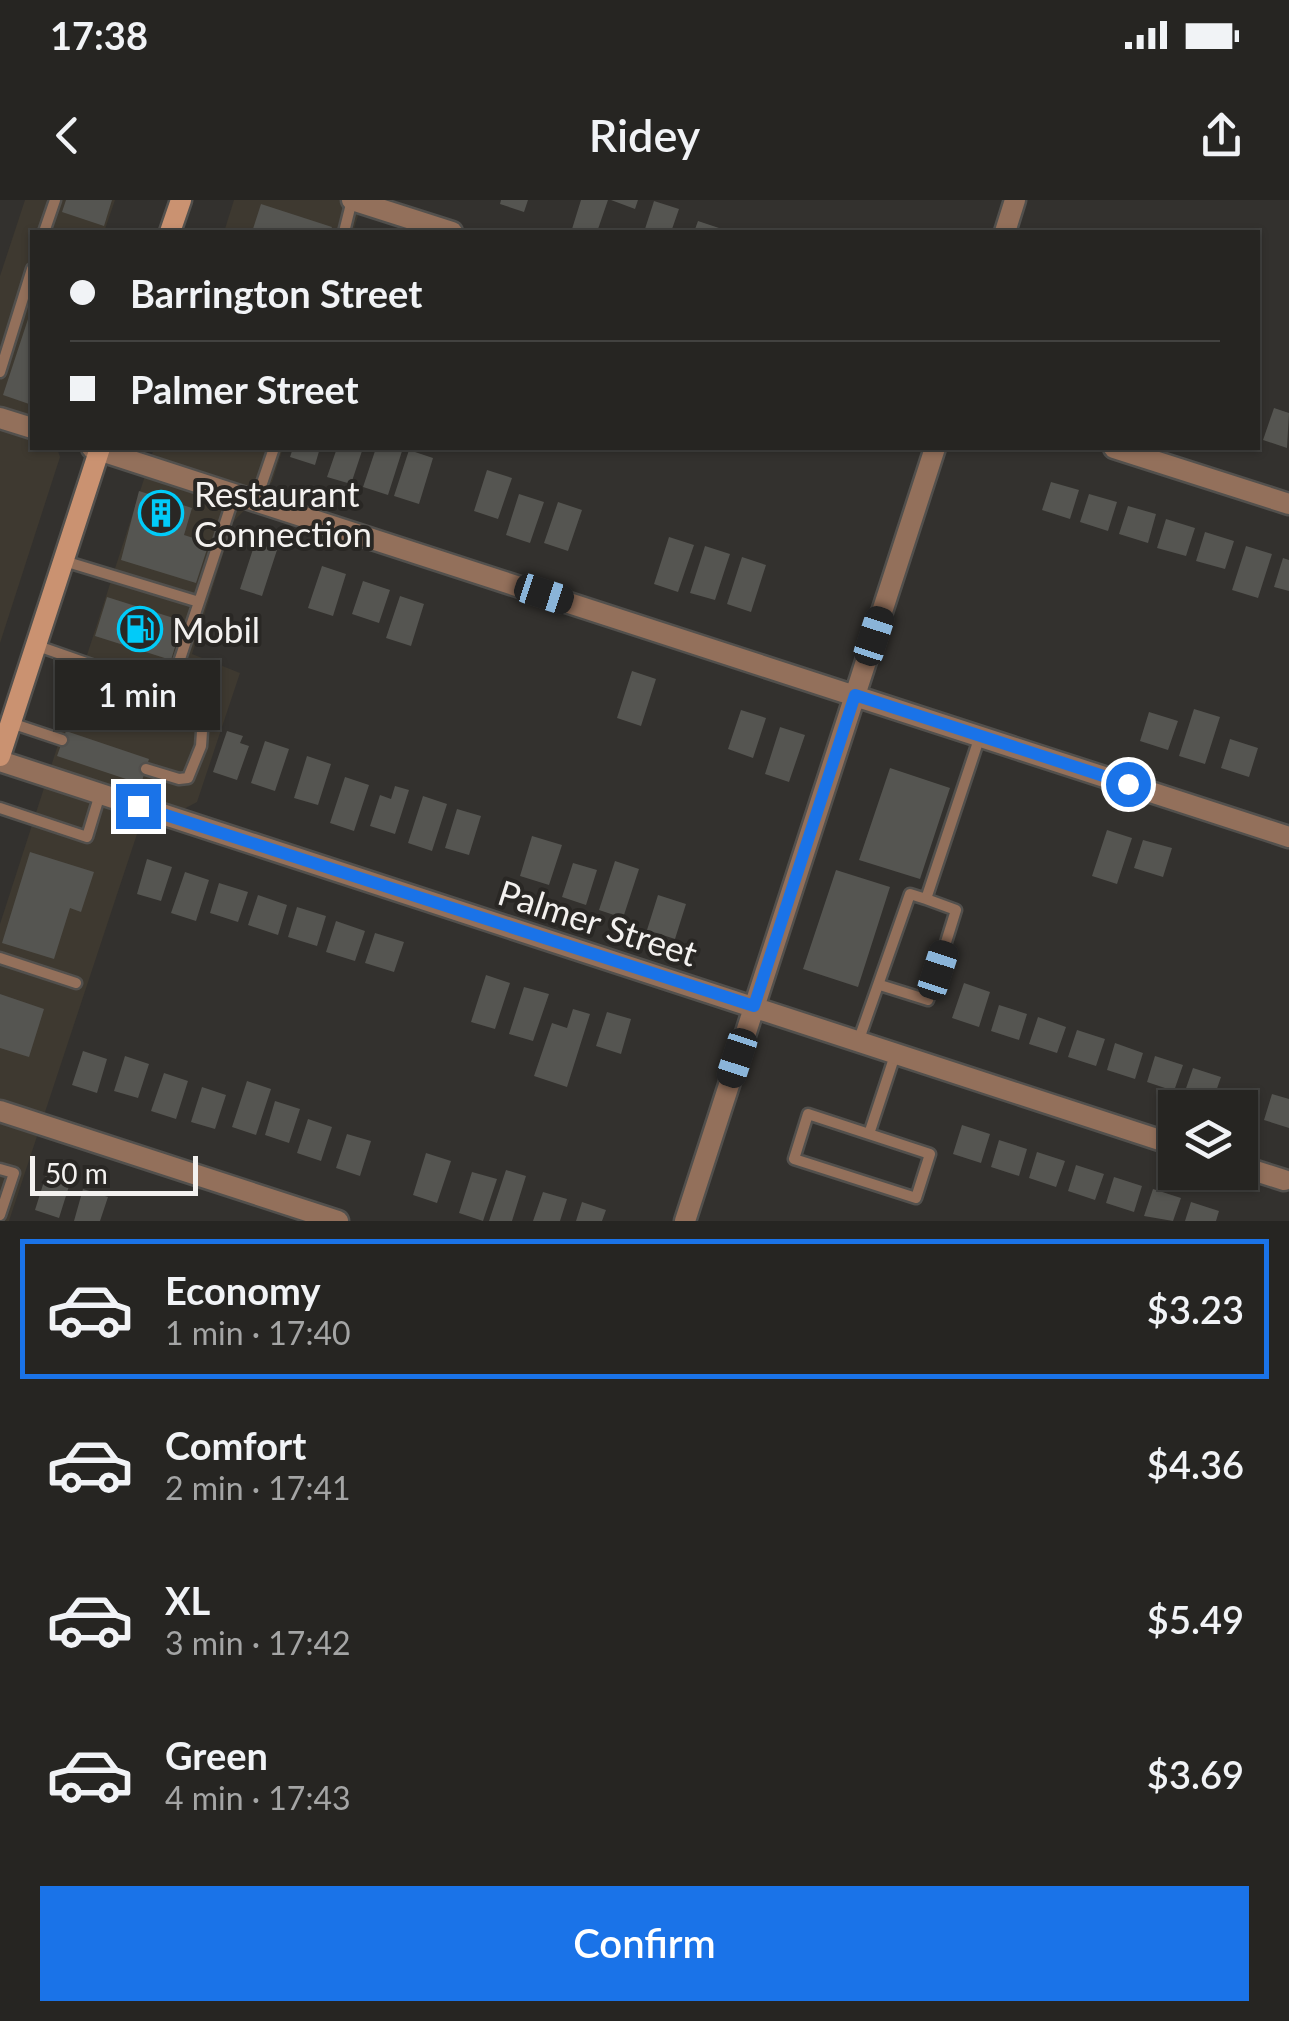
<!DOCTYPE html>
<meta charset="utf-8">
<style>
body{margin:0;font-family:Lato,sans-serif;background:#32312f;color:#f1f3f6;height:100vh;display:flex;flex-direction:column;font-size:38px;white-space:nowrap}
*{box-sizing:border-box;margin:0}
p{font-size:32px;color:#a4a5a5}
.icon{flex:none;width:55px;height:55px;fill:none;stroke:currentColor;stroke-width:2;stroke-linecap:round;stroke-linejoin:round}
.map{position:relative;height:1021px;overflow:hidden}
.panel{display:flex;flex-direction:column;background:#262522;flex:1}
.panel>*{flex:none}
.top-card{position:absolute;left:30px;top:30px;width:1230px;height:220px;border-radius:0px;box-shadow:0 2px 8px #0004,0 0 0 2px #424240;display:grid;align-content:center;height:220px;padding:0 40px;background:#262522}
.buttons{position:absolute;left:1158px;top:890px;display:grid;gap:20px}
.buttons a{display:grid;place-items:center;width:100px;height:100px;border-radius:0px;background:#262522;box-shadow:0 2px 8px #0004,0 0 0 2px #424240;font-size:50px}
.scale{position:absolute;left:30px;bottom:25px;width:168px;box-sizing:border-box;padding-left:10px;border:5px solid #f3f1ef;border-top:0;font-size:28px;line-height:35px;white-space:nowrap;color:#f3f1ef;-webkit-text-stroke:8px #292724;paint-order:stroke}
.end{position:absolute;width:45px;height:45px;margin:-22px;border:12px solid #1a73e8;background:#fff;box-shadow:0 0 0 5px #fff}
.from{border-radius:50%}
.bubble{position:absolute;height:70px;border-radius:0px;background:#262522;box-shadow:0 2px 8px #0004,0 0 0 2px #424240;font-size:32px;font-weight:600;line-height:70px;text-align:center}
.car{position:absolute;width:30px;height:60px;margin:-30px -15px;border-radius:12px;box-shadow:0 0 8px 2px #0007;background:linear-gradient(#222 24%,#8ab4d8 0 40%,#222 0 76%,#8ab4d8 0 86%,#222 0)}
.top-card b{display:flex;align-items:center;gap:35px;height:95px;font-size:38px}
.top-card b+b{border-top:2px solid #424240}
.top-card i{width:25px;height:25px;background:#f1f3f6}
ul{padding:18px 0 0;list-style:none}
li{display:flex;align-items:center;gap:30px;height:140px;margin:0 20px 15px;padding:0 20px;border:5px solid transparent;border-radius:0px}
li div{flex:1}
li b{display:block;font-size:38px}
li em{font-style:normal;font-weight:600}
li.on{border-color:#1a73e8}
li>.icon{width:90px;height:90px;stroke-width:1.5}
.button{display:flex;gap:20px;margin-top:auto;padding:20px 40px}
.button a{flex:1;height:115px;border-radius:0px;background:#1a73e8;color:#fff;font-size:40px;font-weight:600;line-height:115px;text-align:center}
.status{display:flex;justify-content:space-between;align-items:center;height:70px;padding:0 50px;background:#262522;direction:ltr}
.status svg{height:28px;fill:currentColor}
header{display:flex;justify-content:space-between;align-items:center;height:130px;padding:0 40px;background:#262522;font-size:45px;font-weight:600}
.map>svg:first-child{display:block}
</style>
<div class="status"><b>17:38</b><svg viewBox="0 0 49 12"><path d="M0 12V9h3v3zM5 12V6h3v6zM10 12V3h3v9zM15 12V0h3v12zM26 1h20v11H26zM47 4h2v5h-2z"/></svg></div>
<header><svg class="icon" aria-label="back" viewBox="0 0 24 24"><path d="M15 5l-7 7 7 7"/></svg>Ridey<svg class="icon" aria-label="share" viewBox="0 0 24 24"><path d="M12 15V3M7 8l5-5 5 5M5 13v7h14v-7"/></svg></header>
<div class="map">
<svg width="1289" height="1021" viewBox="0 0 1289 1021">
<rect width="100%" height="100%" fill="#33312e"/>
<path fill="#3e3930" d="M25 0H115L104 32H32V248H57L60 257 0 443V76Z
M234 0H363L353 32H224Z
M154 248H283L272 282 233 322 192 454 240 473 197 602 137 634 9 1021H0V724Z"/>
<path fill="#555551" d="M66 0H112L104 26 62 12Z
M501 0H528L524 12 500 4Z
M581 0H608L597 32 572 29Z
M611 0H638L635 9Z
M654 1 679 9 671 32H644Z
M261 4 332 27 330 32H252Z
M698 21 719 28 718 32H694Z
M32 107V205L3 195Z
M1274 208 1289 213 1287 248 1263 240Z
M293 248H320L315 265 290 257Z
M337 248H363L351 284 327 277Z
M376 248H403L388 295 363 287Z
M409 250 433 258 419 304 394 296Z
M487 270 512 278 498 319 474 311Z
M1051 282 1079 290 1070 319 1042 310Z
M139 291 192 308 184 335 209 343 196 383 121 360Z
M519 294 544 302 530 343 506 335Z
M1089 294 1117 302 1108 331 1080 322Z
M558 302 582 310 568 351 544 343Z
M1128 306 1156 314 1148 343 1119 334Z
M1166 319 1195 328 1186 356 1157 348Z
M1205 332 1234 341 1225 369 1196 361Z
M669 337 694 345 678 392 654 384Z
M255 343 277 350 262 396 240 389Z
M705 346 730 354 715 400 690 393Z
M1246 346 1272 354 1258 398 1232 390Z
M742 357 766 365 751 412 727 404Z
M1283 358 1289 360V391L1274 387Z
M322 366 346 374 333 416 308 408Z
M363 381 390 390 379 423 352 414Z
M400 396 424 404 411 446 386 438Z
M107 397 183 421 171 460 95 436Z
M632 471 656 479 641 526 617 518Z
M1194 509 1220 517 1205 564 1179 556Z
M741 510 766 518 753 558 728 549Z
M1149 512 1178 521 1168 550 1140 541Z
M780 527 805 535 789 582 765 574Z
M66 531 149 559 141 584 57 556Z
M227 531 243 536 240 543 249 546 237 580 213 572Z
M1230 539 1258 548 1249 577 1221 568Z
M265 541 289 549 275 591 251 583Z
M307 556 331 564 318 605 294 598Z
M890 568 950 588 920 679 859 660Z
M345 577 369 585 354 631 330 623Z
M395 586 409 590 395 634 370 626 380 595 391 599Z
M423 596 447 604 432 651 408 643Z
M457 609 481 616 469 655 445 648Z
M1107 630 1132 638 1117 684 1092 676Z
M532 636 562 645 549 685 520 676Z
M1143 640 1172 648 1163 677 1134 668Z
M30 652 94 672 81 712 70 708 54 759 2 743Z
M147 659 172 667 161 701 137 694Z
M615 661 639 669 623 718 599 710Z
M573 663 597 670 586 705 562 697Z
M836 670 890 687 858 787 803 769Z
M185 672 209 680 196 721 171 713Z
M219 683 248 692 238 722 210 713Z
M258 695 287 705 278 735 248 725Z
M658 695 686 704 675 739 647 730Z
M297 707 326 716 317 746 288 737Z
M336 721 365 731 355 761 326 752Z
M375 733 404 742 394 772 365 763Z
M486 775 510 783 495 829 471 822Z
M964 783 990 792 979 827 952 818Z
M524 787 549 794 533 841 509 834Z
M0 794 44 809 29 857 0 848Z
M999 805 1027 814 1019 840 991 831Z
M573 809 590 814 567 887 534 876 552 823 567 828Z
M607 812 631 819 621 854 596 846Z
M1038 817 1066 827 1057 853 1029 844Z
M1077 830 1105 839 1096 866 1068 857Z
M1115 843 1143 853 1135 879 1107 870Z
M83 851 107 859 97 893 72 885Z
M125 856 149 864 138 898 114 891Z
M1155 856 1183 865 1174 891 1147 882Z
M1193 868 1221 877 1212 903 1184 894Z
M164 873 188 881 176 919 151 911Z
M247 881 271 889 256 935 232 927Z
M202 887 226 895 215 929 191 922Z
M1272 894 1289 899V928L1264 920Z
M275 901 300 909 289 943 265 935Z
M308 919 332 927 321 961 297 953Z
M962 925 990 934 981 963 953 954Z
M347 934 371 941 360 976 336 968Z
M999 940 1027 949 1019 976 991 967Z
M1037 952 1065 961 1056 987 1029 978Z
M426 953 451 961 437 1003 413 995Z
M1076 965 1104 974 1095 1000 1068 991Z
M506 970 526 976 512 1021H489Z
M472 972 497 979 483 1021 459 1013Z
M46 975 70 983 59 1018 35 1010Z
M1114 977 1142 986 1134 1012 1106 1003Z
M83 989 108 997 100 1021H74Z
M1153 989 1181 998 1173 1021 1144 1016Z
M543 992 567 999 560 1021H533Z
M582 1002 606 1010 602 1021H576Z
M1191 1002 1219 1011 1216 1021H1185Z"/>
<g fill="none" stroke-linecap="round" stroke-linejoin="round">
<defs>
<path id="service" d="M44 32 55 0
M344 32 352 0
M0 172 32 69
M256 301 274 248
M64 361 199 402 235 293
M35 445 169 492 199 402
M11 523 62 540
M146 569 179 579 188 578 201 546 203 517 197 508 169 492
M0 608 87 637 100 594
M0 758 76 783
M880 785 928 800 956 710 926 699
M858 842 910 694 926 699 980 536
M808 914 930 954 916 998 794 959Z
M869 934 895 855
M0 969 14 973 0 1015"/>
<path id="minor" d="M352 0 452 32
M1005 32 1015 0
M0 218 32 228
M92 248 1289 637
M1114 248 1289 304
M0 561 1175 945
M0 911 338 1021
M1240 966 1284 980
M685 1021 935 248"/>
<path id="secondary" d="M170 32 181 0
M0 556 100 248"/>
</defs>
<use href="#service" stroke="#52504d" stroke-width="15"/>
<use href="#minor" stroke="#52504d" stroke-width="25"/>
<use href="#secondary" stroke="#52504d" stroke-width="25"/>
<use href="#service" stroke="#93705b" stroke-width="10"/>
<use href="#minor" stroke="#93705b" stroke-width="20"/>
<use href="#secondary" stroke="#ca9271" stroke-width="20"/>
</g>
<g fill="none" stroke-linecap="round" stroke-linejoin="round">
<path stroke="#1a73e8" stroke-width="12" d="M138 606 754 806 855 495 1128 584"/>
</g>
<defs>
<symbol id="building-ring" viewBox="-11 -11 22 22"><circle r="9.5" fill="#292724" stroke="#01cbf9" stroke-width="1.5"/><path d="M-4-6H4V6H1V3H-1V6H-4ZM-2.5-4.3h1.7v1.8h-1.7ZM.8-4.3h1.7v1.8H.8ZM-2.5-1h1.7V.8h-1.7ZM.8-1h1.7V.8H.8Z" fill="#01cbf9"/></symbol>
<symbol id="fuel-ring" viewBox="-11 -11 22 22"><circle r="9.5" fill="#292724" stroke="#01cbf9" stroke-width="1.5"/><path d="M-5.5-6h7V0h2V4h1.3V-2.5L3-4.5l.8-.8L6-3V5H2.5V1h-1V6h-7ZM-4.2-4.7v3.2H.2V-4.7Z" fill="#01cbf9"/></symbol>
</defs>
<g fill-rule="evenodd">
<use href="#building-ring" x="136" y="288" width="50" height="50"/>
<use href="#fuel-ring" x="115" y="404" width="50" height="50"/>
</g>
<g text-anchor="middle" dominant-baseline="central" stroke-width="8" stroke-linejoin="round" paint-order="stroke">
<g font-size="35" fill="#f3f1ef" stroke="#292724" text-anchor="start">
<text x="194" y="293">Restaurant<tspan x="194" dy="40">Connection</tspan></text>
<text x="172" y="429">Mobil</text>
</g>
<g font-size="35" fill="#f3f1ef" stroke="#292724">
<text transform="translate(598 722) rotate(18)">Palmer Street</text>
</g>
</g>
</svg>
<div class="buttons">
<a><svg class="icon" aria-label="layers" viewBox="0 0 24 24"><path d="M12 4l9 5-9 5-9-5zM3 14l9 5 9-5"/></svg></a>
</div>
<div class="scale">50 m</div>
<i class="end from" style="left:1128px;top:584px"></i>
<i class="end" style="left:138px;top:606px"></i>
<div class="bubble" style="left:55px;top:460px;width:165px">1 min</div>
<i class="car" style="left:544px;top:394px;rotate:108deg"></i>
<i class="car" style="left:874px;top:436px;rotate:18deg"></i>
<i class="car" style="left:938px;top:770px;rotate:18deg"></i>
<i class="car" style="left:737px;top:858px;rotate:198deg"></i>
<div class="top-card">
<b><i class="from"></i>Barrington Street</b>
<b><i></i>Palmer Street</b>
</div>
</div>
<section class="panel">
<ul>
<li class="on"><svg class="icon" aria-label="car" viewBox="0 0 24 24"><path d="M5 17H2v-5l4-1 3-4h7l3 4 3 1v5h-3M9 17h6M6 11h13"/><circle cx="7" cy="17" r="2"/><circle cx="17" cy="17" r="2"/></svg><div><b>Economy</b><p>1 min · 17:40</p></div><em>$3.23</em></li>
<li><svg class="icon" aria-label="car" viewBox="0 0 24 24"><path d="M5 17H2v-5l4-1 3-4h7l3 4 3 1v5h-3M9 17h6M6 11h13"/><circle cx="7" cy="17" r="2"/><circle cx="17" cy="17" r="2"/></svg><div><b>Comfort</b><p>2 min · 17:41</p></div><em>$4.36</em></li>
<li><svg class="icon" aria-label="car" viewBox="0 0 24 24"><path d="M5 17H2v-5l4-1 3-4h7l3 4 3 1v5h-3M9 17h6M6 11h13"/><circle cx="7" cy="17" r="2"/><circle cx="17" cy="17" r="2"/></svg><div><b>XL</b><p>3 min · 17:42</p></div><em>$5.49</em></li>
<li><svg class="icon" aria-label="car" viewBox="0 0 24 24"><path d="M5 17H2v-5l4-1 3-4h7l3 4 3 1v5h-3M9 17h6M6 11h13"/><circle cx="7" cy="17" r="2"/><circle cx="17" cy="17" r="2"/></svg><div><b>Green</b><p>4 min · 17:43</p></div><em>$3.69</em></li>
</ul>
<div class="button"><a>Confirm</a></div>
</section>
